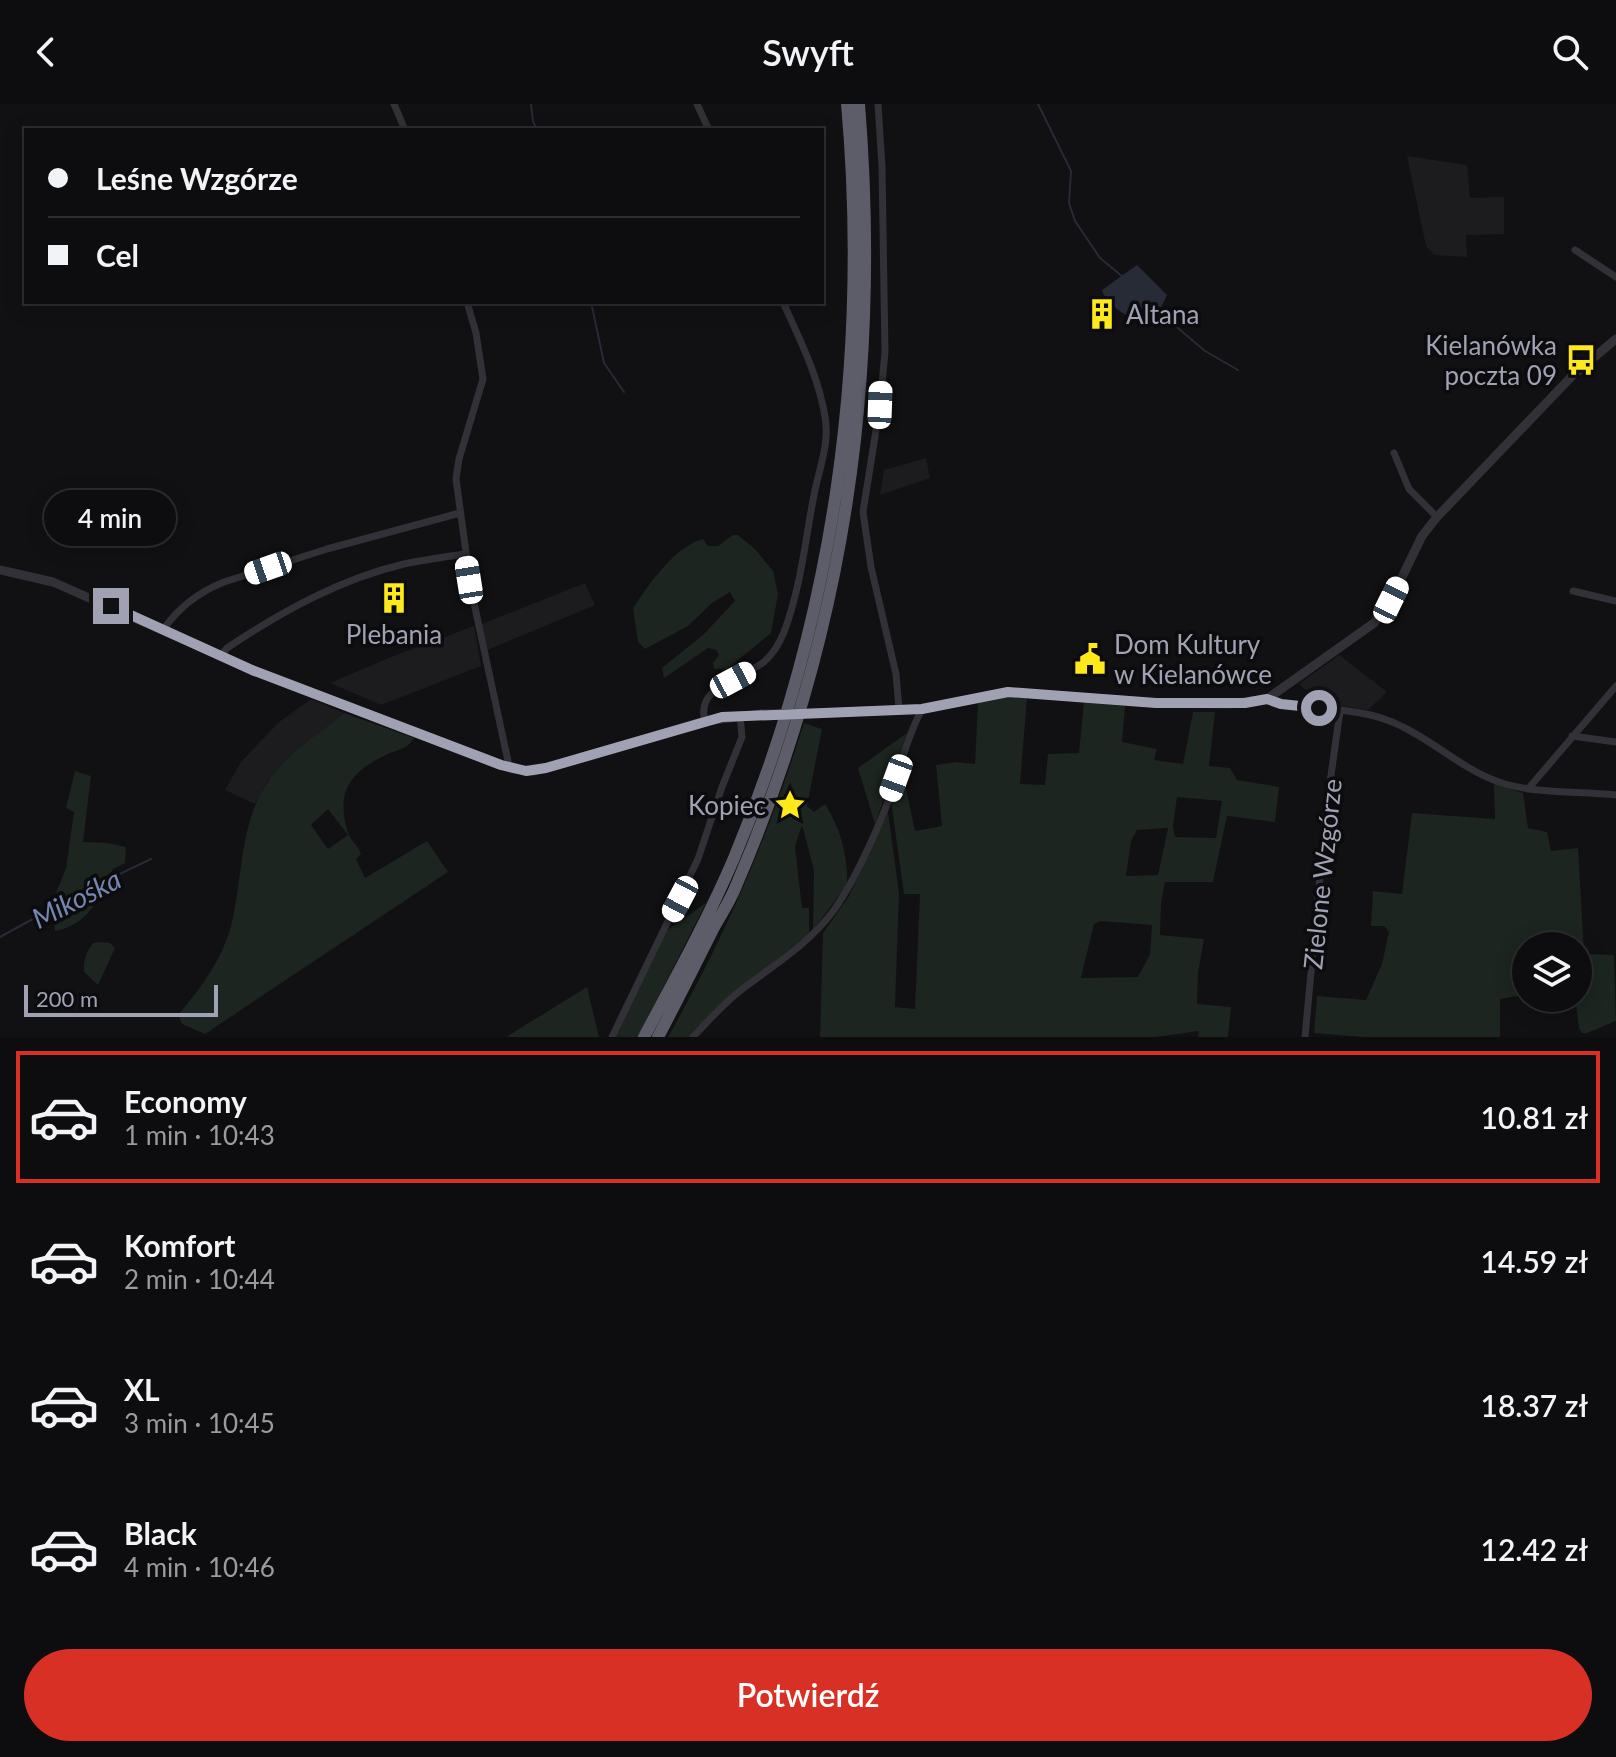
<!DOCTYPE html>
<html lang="pl">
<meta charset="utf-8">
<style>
body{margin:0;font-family:Lato,sans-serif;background:#161517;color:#f1f3f6;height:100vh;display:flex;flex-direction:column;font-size:30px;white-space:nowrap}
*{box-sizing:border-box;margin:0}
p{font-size:26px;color:#9a9b9e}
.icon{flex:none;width:44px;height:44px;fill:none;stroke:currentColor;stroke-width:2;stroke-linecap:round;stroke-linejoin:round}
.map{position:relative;height:933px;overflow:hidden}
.side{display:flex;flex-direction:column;background:#0d0c0e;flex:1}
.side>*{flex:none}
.hud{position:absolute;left:24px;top:24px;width:800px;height:176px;border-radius:0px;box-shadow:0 4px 20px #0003,0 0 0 2px #2d2c2e;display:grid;align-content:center;height:176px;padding:0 24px;background:#0d0c0e}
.controls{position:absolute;left:1512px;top:828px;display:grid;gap:16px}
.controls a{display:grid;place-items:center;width:80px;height:80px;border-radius:50%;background:#0d0c0e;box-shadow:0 4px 20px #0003,0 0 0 2px #2d2c2e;font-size:40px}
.scale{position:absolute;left:24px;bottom:20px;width:194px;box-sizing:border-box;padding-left:8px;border:4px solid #a0a2b4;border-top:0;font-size:22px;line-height:28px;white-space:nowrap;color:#a0a2b4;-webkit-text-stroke:6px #0c0b0d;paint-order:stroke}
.end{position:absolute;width:36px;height:36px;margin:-18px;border:10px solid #a0a2b4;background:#111;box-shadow:0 0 0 4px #111}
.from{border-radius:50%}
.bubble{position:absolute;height:56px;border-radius:28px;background:#0d0c0e;box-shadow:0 4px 20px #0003,0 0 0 2px #2d2c2e;font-size:26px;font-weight:600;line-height:56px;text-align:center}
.car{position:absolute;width:24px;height:48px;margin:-24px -12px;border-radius:10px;box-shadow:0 0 6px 2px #0007;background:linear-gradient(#fff 24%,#345 0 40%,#fff 0 76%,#345 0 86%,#fff 0)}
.hud b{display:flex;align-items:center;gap:28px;height:76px;font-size:30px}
.hud b+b{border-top:2px solid #2d2c2e}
.hud i{width:20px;height:20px;background:#f1f3f6}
ul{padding:14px 0 0;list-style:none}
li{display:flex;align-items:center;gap:24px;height:132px;margin:0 16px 12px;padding:0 8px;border:4px solid transparent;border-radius:0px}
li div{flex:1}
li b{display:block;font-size:30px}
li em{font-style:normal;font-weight:600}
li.selected{border-color:#d93025}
li>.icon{width:72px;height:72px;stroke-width:1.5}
.action{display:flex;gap:16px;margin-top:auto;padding:16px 24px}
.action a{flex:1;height:92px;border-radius:48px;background:#d93025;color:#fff;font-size:32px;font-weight:600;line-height:92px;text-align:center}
header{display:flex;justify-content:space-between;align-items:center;height:104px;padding:0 24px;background:#0d0c0e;font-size:36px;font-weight:600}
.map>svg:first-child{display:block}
</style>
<header><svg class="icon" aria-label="back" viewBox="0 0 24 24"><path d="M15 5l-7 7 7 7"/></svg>Swyft<svg class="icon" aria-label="search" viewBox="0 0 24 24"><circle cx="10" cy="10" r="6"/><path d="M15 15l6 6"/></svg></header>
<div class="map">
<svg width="1616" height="933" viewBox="0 0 1616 933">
<rect width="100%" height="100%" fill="#111012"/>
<path fill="#1c1c1f" d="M1407 52 1467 61 1470 94 1504 93V130L1466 131 1467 153 1434 151 1426 142Z
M926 354 930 374 880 391 884 366Z
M585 479 595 501 487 546 482 520Z
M474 522 481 562 381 601 330 579 391 553Z
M1339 551 1387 588 1368 606 1321 599 1299 580Z
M311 595 344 609 288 655 267 678 255 700 225 686 241 658 279 618Z"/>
<path fill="#1c251f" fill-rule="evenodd" d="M733 431H738L755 445 773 467 778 490 771 529 727 565H714L713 559 719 551 716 546 708 544 664 574 662 564 704 530 735 497 730 488 712 499 688 522 645 545 638 538 633 504C650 479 674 443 703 435L708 442H718Z
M1004 592 1027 594 1020 680 1045 681 1048 650 1079 649 1084 598 1125 602 1122 638 1157 645 1154 656 1183 660 1193 608H1215L1209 662 1230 664 1237 676 1279 683 1275 718 1227 712 1213 778H1165L1161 800 1160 831 1204 835 1198 869 1197 900 1231 903 1228 933H1198L1199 927 1155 933H820L823 829 849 792 888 708 899 789 895 903 915 905 920 790H904L891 697 902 665 915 727 942 722 936 661 956 658 975 660 978 598ZM1177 693 1222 697 1216 734 1175 733 1173 722ZM1168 724 1158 771 1126 772 1131 737 1137 726ZM1100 817 1152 821 1150 850 1138 873 1081 874 1094 820Z
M344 609 414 634C408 645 399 645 388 650 351 667 335 687 348 729 351 737 358 741 361 750L356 755 365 774 427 737 448 768 205 930 182 920 178 911C201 884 221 857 231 822 243 775 239 721 267 679 285 651 319 630 344 609ZM328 705 348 731 328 745 311 721Z
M804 619 822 625 807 702 814 708 825 700C841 726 848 751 847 781L813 826 814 766 802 721 795 742 802 804H809V830L721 900 690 933H668C725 833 770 728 804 619Z
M907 629 875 720 858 664Z
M75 667 91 672 83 738 108 739 126 743 125 759 113 765C99 794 89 821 55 827L52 799 66 764 74 708 66 704Z
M1494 680 1523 689 1528 724 1547 728 1551 747 1578 744 1584 848 1587 850 1614 851 1616 917 1587 929H1582L1579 924 1575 894H1578V842H1526L1525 891 1500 895V933H1363L1314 929 1317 892 1366 896 1382 860 1389 828 1384 822H1371L1373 787 1402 790 1412 709 1495 715Z
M706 799 638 933H615L666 827Z
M101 838 110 839 115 844 98 881 84 868C83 857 86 848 93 839Z
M587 883 599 933H507L514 928Z"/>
<path fill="#262b36" d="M1137 161 1167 191 1153 220C1135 219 1107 203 1102 186Z"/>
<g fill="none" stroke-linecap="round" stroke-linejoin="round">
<path stroke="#262b36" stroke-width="2" d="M531 0 533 17 537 26
M1038 0 1071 67 1069 99 1075 117 1100 154 1123 173
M591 198 604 259 624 288
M1159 208 1205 247 1238 266
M0 833 82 788 151 755"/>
<path stroke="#323137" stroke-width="7" d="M394 0 405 26
M697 0 709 26
M878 0 882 63 885 248 880 301 863 408 871 463 896 570 899 605
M1575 146 1616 173
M467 198 476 229 483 275 459 355 456 375 471 485 508 657 506 663
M1394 349 1409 385 1437 413
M1573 487 1616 497
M163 526C178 504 199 488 224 478L327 445 460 409
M220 552 227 544C281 508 340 475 404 460 424 456 445 453 465 450
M1267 595 1281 600C1321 605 1367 604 1403 623 1438 640 1467 669 1505 680 1541 690 1579 687 1616 691
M705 617C695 582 743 574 764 558 773 550 780 538 784 528 801 483 805 437 814 391 819 365 830 339 825 313 819 273 799 234 783 198
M1572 632 1616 638
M1528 685 1616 582
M612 933 698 755 722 683 742 633 740 611
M693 933C708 917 723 900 741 886 774 861 809 840 834 806 856 775 885 711 896 674 904 649 910 628 922 605
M1305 933 1326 707 1340 607"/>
<path stroke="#323137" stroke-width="9" d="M0 466 53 478 252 566 513 665 534 667 705 617 762 610
M821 609 922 605 1008 588 1156 599 1229 600 1267 595 1374 519 1391 496 1422 432 1437 413 1573 271 1616 235"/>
<path stroke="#5d5d69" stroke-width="12" d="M644 933C675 875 708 815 734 754 834 516 870 257 847 0
M658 933C677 897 695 861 713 825 721 811 730 797 736 782 845 529 881 274 859 0"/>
<path stroke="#323137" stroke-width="9" d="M762 610 821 609"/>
</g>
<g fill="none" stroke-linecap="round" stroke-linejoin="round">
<path stroke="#a0a2b4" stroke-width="10" d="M111 502 252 566 501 661 526 667 546 664 722 613 922 605 1008 588 1156 599H1245L1267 595 1281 600 1319 604"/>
</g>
<defs>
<symbol id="building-bare" viewBox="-9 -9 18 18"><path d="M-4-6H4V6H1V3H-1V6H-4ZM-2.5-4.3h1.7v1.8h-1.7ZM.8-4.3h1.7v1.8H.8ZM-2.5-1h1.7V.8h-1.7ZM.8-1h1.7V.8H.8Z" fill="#fee91c" stroke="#0c0b0d" stroke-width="2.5" paint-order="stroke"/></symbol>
<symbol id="bus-bare" viewBox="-9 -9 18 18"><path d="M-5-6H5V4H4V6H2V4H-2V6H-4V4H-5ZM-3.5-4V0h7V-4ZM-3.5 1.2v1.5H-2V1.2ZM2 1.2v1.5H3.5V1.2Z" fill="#fee91c" stroke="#0c0b0d" stroke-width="2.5" paint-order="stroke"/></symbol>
<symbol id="civic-bare" viewBox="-9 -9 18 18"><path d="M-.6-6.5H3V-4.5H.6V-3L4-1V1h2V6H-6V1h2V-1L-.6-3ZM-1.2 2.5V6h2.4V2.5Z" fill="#fee91c" stroke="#0c0b0d" stroke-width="2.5" paint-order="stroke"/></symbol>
<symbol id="sight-bare" viewBox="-9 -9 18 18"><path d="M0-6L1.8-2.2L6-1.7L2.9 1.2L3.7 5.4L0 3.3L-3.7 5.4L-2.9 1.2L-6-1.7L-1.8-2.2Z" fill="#fee91c" stroke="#0c0b0d" stroke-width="2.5" paint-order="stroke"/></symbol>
</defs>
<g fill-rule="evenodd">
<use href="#building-bare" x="1080" y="188" width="44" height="44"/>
<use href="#bus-bare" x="1559" y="234" width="44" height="44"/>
<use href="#building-bare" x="372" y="472" width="44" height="44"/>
<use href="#civic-bare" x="1068" y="533" width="44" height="44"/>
<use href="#sight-bare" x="768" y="679" width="44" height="44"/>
</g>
<g text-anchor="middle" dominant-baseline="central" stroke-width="7" stroke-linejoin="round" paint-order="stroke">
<g font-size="26" fill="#a0a2b4" stroke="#0c0b0d" text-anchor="start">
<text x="1126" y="210">Altana</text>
<text x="1557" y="241" text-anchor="end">Kielanówka<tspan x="1557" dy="30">poczta 09</tspan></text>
<text x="394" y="530" text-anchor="middle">Plebania</text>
<text x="1114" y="540">Dom Kultury<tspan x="1114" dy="30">w Kielanówce</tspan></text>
<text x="766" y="701" text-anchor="end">Kopiec</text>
</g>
<g font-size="26" fill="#a0a2b4" stroke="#0c0b0d">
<text transform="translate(1322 770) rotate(-84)">Zielone Wzgórze</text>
</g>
<g font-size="28" font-style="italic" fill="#7486b2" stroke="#0c0b0d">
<text transform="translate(76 794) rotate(-27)">Mikośka</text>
</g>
</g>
</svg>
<div class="controls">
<a><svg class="icon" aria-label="layers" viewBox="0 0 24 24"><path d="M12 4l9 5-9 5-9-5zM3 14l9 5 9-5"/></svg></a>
</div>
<div class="scale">200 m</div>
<i class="end from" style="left:1319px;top:604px"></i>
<i class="end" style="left:111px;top:502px"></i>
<div class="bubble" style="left:44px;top:386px;width:132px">4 min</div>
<i class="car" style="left:880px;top:301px;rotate:2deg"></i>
<i class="car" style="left:268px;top:464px;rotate:251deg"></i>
<i class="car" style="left:469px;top:476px;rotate:351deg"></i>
<i class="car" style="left:1391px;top:496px;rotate:26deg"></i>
<i class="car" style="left:733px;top:576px;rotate:62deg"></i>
<i class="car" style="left:896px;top:674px;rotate:200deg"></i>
<i class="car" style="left:680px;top:795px;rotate:208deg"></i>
<div class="hud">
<b><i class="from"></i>Leśne Wzgórze</b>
<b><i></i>Cel</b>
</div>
</div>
<section class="side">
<ul>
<li class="selected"><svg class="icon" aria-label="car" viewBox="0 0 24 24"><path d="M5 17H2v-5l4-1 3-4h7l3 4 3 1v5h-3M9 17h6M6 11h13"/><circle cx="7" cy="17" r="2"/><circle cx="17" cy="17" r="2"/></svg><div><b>Economy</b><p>1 min · 10:43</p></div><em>10.81 zł</em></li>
<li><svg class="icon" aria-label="car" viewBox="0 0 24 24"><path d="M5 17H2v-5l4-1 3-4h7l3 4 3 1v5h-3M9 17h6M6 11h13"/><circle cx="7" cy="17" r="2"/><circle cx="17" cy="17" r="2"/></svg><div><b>Komfort</b><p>2 min · 10:44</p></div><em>14.59 zł</em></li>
<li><svg class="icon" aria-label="car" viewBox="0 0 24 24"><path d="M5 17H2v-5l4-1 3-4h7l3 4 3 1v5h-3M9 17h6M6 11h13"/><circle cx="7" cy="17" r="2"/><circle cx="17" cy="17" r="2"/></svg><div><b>XL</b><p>3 min · 10:45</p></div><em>18.37 zł</em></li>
<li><svg class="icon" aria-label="car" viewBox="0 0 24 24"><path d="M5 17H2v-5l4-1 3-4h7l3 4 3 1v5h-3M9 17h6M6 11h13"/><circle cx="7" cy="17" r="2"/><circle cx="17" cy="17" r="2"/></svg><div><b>Black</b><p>4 min · 10:46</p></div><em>12.42 zł</em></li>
</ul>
<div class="action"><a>Potwierdź</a></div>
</section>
